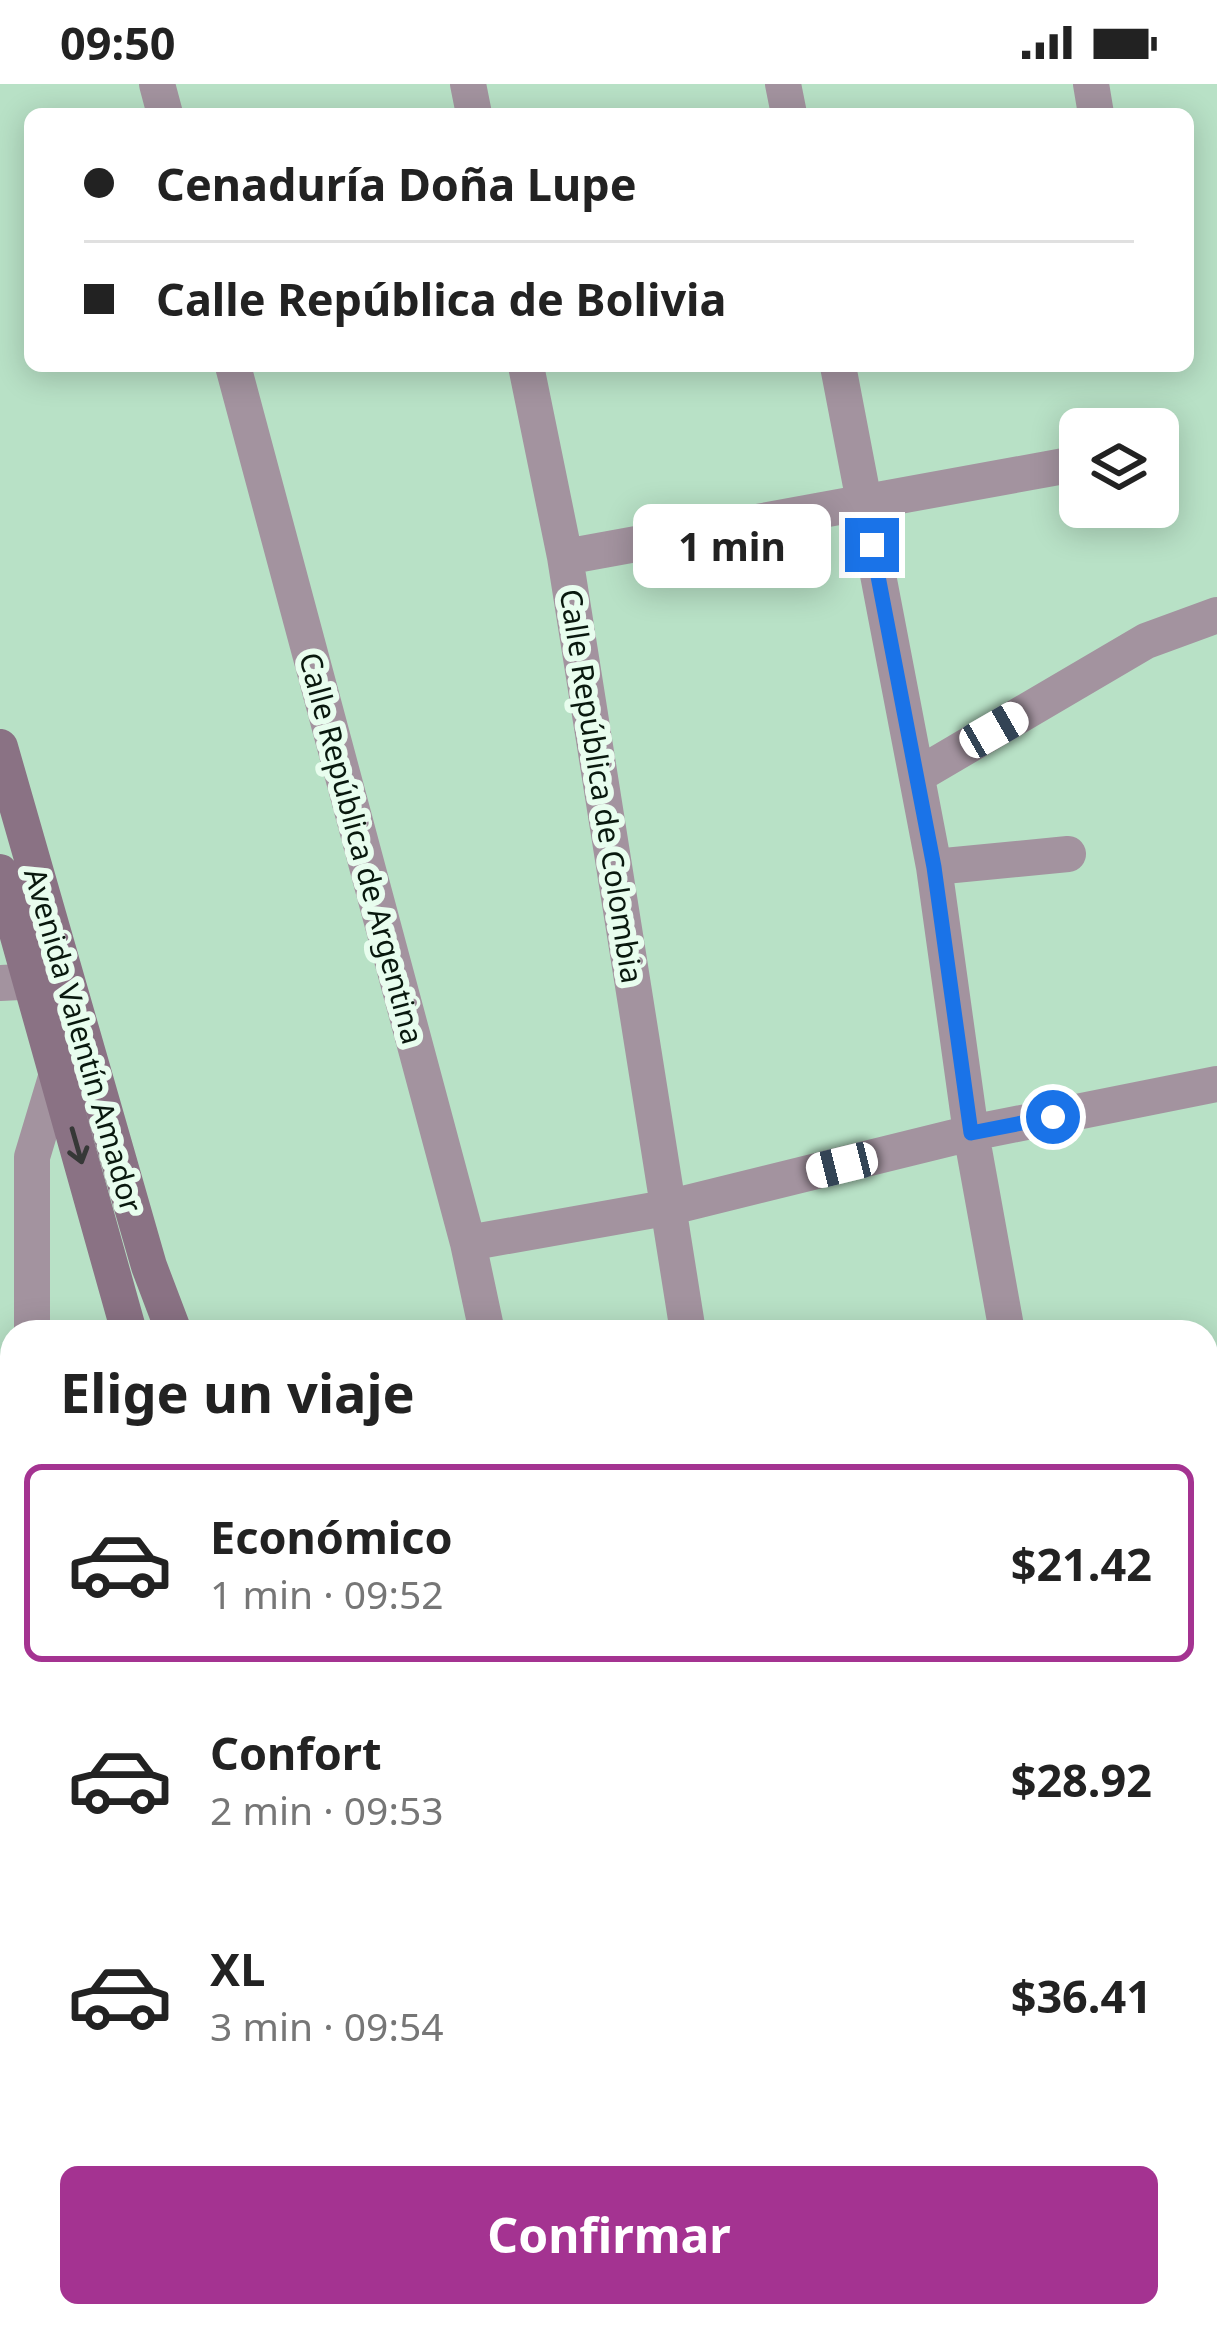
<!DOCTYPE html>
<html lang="es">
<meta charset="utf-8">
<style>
body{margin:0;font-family:"Noto Sans",sans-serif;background:#f2f2f2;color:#222;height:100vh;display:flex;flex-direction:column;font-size:45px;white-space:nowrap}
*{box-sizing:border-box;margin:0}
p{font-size:39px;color:#767676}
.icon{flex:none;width:66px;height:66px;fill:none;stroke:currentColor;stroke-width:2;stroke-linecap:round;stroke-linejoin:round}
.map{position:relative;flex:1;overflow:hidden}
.side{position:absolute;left:0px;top:1236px;width:1218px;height:1008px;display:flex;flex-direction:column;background:#fff;border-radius:36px 36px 0 0;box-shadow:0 6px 30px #0003}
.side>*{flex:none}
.banner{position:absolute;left:24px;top:24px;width:1170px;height:264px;border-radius:18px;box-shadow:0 6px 30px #0003;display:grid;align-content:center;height:264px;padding:0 60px;background:#fff}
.buttons{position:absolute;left:1059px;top:324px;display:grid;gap:24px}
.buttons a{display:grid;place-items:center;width:120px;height:120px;border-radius:18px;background:#fff;box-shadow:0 6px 30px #0003;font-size:60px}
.end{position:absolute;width:54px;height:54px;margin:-27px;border:15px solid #1a73e8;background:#fff;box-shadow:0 0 0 6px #fff}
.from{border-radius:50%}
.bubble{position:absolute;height:84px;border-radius:18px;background:#fff;box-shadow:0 6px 30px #0003;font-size:39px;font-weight:700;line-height:84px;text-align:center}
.car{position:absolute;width:36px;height:72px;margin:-36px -18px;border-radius:15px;box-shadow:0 0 9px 3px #0007;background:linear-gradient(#fff 24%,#345 0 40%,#fff 0 76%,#345 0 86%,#fff 0)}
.banner b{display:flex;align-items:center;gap:42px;height:114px;font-size:45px}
.banner b+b{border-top:3px solid #e0e0e0}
.banner i{width:30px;height:30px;background:#222}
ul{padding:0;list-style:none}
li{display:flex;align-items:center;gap:36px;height:198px;margin:0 24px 18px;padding:0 36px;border:6px solid transparent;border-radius:18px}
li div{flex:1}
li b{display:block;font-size:45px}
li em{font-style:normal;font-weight:700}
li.active{border-color:#a43391}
li>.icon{width:108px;height:108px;stroke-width:1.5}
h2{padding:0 60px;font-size:54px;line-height:144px}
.action{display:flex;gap:24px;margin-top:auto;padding:24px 60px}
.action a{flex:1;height:138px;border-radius:18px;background:#a43391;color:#fff;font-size:48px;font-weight:700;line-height:138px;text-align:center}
.status{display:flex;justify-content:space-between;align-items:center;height:84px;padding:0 60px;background:#fff;direction:ltr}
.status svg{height:33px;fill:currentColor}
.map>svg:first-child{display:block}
</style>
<div class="status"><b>09:50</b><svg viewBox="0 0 49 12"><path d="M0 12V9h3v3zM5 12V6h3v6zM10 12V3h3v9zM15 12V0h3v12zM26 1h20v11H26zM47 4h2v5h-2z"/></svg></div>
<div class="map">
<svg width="1217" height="2244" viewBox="0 0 1217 2244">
<rect width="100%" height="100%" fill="#b8e1c6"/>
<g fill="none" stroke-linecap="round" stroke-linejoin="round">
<path stroke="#a3939f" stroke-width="36" d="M157 0 165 30
M468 0 474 30
M783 0 789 30
M1091 0 1096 30
M233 282 468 1159 487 1248
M526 282 565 473 688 1248
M838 282 934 783 971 1049 1007 1248
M565 473 1064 382
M918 691 1146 557 1217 531
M934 783 1068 770
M0 899 62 896
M468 1159 671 1123 971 1049 1217 1000
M36 1248 32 1244V1073L57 990
M0 1737H12
M1206 1857 1217 1855
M0 2010H12
M595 2232 597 2244
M836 2232 838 2244
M1171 2232 1173 2244
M0 2235 313 2233"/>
<path stroke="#a3939f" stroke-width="36" d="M0 1452H12"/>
<path stroke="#8a7284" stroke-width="36" d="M0 663 149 1182 174 1248
M0 788 129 1248
M313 2232V2244
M269 2244V2232"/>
</g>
<defs><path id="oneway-shaft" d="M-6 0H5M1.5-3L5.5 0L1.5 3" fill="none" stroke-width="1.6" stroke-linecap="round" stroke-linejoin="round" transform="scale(3)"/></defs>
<use stroke="#363837" href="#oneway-shaft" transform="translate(77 1062) rotate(74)"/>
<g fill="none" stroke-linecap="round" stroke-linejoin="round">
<path stroke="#1a73e8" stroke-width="15" d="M872 461 934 783 971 1049 1053 1033"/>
</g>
<g text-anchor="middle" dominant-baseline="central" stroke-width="12" stroke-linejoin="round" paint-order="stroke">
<g font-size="30" fill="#09180e" stroke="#e8fdee">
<text transform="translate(602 702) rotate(81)">Calle República de Colombia</text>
<text transform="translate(362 764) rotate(75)">Calle República de Argentina</text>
<text transform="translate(84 956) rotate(74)">Avenida Valentín Amador</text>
</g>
</g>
</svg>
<div class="buttons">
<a><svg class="icon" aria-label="layers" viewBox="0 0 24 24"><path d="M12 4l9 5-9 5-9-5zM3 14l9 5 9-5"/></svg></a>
</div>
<i class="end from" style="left:1053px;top:1033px"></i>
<i class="end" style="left:872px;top:461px"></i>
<div class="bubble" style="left:633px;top:420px;width:198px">1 min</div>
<i class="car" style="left:994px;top:646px;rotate:60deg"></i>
<i class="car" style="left:842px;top:1081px;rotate:256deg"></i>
<div class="banner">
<b><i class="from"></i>Cenaduría Doña Lupe</b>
<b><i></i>Calle República de Bolivia</b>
</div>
<section class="side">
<h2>Elige un viaje</h2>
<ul>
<li class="active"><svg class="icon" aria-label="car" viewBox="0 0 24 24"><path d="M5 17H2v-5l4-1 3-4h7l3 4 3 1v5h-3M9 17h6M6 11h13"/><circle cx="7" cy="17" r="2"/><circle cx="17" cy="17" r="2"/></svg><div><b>Económico</b><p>1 min · 09:52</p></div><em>$21.42</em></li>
<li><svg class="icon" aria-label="car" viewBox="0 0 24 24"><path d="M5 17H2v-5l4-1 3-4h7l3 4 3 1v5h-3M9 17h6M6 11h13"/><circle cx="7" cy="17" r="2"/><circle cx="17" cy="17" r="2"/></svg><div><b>Confort</b><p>2 min · 09:53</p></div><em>$28.92</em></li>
<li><svg class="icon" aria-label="car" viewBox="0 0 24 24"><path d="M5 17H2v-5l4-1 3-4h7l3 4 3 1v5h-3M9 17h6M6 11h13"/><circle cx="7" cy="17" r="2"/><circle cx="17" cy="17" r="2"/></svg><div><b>XL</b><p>3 min · 09:54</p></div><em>$36.41</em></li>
</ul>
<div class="action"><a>Confirmar</a></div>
</section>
</div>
